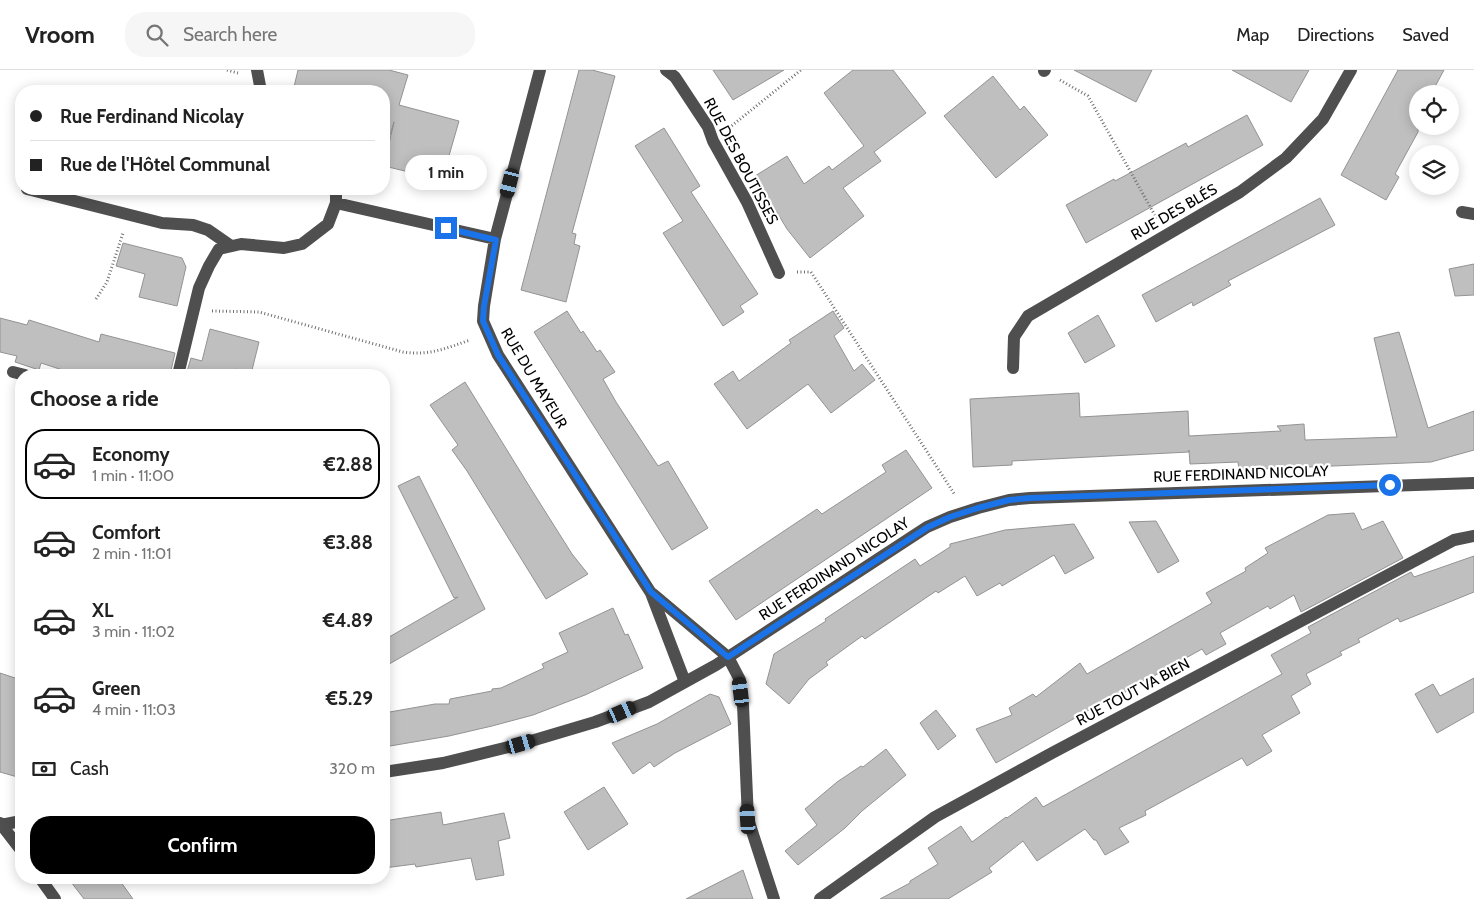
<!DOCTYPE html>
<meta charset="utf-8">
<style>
body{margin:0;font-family:Cabin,sans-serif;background:#f6f6f6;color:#222;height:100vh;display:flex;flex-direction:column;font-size:19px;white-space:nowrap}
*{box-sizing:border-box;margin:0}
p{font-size:16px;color:#767676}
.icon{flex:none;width:28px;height:28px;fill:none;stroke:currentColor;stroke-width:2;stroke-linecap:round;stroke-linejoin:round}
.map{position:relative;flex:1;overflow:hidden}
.panel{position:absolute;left:15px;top:299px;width:375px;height:515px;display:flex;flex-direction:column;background:#fff;border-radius:20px;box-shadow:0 2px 12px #0003}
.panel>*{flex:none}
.guide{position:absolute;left:15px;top:15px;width:375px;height:110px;border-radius:20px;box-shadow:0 2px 12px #0003;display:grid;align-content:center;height:110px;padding:0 15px;background:#fff}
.buttons{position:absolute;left:1409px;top:15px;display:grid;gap:10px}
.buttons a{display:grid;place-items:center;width:50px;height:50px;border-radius:50%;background:#fff;box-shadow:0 2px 12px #0003;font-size:25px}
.end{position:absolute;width:22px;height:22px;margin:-11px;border:6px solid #1a73e8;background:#fff;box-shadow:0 0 0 2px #fff}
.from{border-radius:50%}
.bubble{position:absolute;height:35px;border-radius:18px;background:#fff;box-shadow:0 2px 12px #0003;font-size:16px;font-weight:700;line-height:35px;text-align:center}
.car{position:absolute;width:15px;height:30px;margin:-15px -8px;border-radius:6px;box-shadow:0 0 4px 1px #0007;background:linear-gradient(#222 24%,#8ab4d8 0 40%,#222 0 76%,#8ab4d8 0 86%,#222 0)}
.guide b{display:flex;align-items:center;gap:18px;height:48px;font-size:19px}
.guide b+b{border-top:1px solid #e0e0e0}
.guide i{width:12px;height:12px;background:#222}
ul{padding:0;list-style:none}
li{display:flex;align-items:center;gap:15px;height:70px;margin:0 10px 8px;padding:0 5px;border:2px solid transparent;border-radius:20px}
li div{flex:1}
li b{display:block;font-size:19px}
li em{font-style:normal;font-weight:700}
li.selected{border-color:#000}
li>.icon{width:45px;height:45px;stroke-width:1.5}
h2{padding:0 15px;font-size:22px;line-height:60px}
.pay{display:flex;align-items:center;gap:12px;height:55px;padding:0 15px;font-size:19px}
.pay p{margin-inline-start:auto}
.button{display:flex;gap:10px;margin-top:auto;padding:10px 15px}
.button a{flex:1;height:58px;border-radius:20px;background:#000;color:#fff;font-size:20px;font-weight:700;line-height:58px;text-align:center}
header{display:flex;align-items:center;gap:30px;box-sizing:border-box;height:70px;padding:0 25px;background:#fff;border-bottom:1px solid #e0e0e0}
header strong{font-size:24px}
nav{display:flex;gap:28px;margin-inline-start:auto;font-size:18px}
.search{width:350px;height:45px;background:#f6f6f6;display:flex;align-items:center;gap:12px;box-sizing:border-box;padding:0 18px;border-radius:20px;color:#767676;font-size:19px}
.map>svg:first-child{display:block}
</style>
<header>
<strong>Vroom</strong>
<div class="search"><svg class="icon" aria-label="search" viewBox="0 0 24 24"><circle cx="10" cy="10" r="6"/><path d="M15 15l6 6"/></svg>Search here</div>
<nav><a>Map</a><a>Directions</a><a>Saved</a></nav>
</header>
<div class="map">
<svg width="1474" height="829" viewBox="0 0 1474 829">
<rect width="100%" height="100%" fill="#fff"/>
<path fill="#bfbfbf" stroke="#939393" d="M298 0H389L408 5 399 35 459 51 442 110 384 96 394 52 389 68 384 67V21H293Z
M579 0H592L615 6 572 163 576 164 574 174 580 176 566 232 521 220Z
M713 0H784L733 30Z
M853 0H893L926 43 874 82 881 91 843 118 864 146 810 188 787 159 755 106 787 86 804 114 829 96 832 100 864 76 824 23Z
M1074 0H1152L1136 32Z
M1232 0H1309L1291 32Z
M1398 0H1444L1431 24H1418V62L1395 104 1399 107 1386 130 1341 105Z
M993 6 1020 40 1024 36 1048 65 996 108 944 46Z
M1247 45 1263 75 1086 173 1066 135 1114 109 1115 111 1186 73 1188 77Z
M664 58 700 116 691 122 758 224 740 236 744 242 723 256 663 163 683 151 635 76Z
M1320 128 1335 155 1228 211 1231 215 1193 236 1192 232 1156 252 1142 225Z
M123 173 182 188 186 197 177 236 139 227 145 204 116 196Z
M1474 194V225L1455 226 1449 199Z
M567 241 581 263 583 261 597 282 600 280 615 302 603 309 616 332 658 396 668 391 708 458 672 480 630 413 534 262Z
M833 241 844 258 834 266 854 301 862 294 875 310 831 343 808 314 747 359 714 314 733 301 739 311 791 273 789 270Z
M1098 245 1115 276 1085 293 1068 263Z
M0 248 27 255 29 250 99 272 101 264 175 283 170 305H78L41 293 39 300 15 292 17 286 0 282Z
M210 259 259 272 251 304 236 299 234 305H186L191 288 202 291Z
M1399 262 1428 358 1474 341V380L1431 392 1308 397V403L1304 397 1239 400 1238 392 1190 394 1189 380V382L1012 391V395L973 397 970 329 1079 323 1080 347 1188 341 1189 366 1281 361 1277 356 1304 354 1305 370 1397 367 1374 268Z
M465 312 531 419 572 484 588 504 546 529 467 401 452 380 458 375 430 335Z
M906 380 932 418 736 550 709 511 817 439 822 444 886 402 882 395Z
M419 406 485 539 384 597V570L458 527 454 528 398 416Z
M1354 443 1362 460 1383 451 1403 488 1301 542 1294 525 1270 539 1268 536 1220 563 1226 574 1206 585 1202 579 1111 630 1110 628 996 693 976 659 1012 645 1009 638 1033 624 1036 627 1080 593 1087 604 1212 533 1206 523 1246 501 1245 498 1268 483 1265 478 1328 445Z
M1156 451 1179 491 1158 503 1129 452Z
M1074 454 1094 488 1065 504 1054 485 1002 516 1000 513 977 526 965 506 938 523 936 521 865 569 862 566 826 592 828 595 809 609 789 634 766 614 774 584 826 551 825 549 915 489 920 496 950 477V474L1005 460Z
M1474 486V522L1400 552 1398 548 1358 569 1360 572 1340 582 1342 585 1306 604 1311 614 1291 626 1300 643 1262 665 1272 681 1247 696 1242 688 1145 741 1146 745 1119 758 1129 772 1105 785 1096 770H1094L1085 759 1037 791 1023 771 989 798 992 802 948 829H880L910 813V811L938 794 928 778 961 756 972 772 1006 747 1007 748 1036 727 1043 737 1282 604 1271 585 1311 563 1308 557 1411 502 1414 507Z
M613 538 625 565 628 564 643 598 585 625 533 645 492 656 449 666 384 677V643L435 634H449L450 629 492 621V619L501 618 544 598 542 594 568 582 559 563Z
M0 603 21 610V708L0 702Z
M1474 608V642L1437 663 1415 624 1433 614 1440 626Z
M710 624 719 627 731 654 675 683 654 697 650 692 633 704 612 673 657 654Z
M936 640 956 666 938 680 920 653Z
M886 679 906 705 862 741 845 758 798 795 785 781 817 755 805 739 837 712 861 696 863 697Z
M604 717 628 754 588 780 564 742Z
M441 742 443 755 504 743 510 768 498 771 504 805 476 810 471 788 416 797 415 794 384 798V751Z
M743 800 753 829H686Z
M68 808H118L133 829H84Z"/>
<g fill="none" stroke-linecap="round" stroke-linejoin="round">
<path stroke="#717171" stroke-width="3" stroke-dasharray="1 2.5" stroke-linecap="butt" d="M227 0 238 3
M1060 10 1088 26 1157 149
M729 58 801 0
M797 202H811L955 425
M96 229 107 212 123 163
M212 241 259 242 403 282C429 286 447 278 470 270"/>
<path stroke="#4f4f4f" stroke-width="12" d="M257 0 261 21
M540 0 495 169 484 236 483 251 498 285 651 523 685 612
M666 0 675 7 708 57 713 71 747 132 779 203
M1044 1 1045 0
M27 119 162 153 193 155 208 160 231 176
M336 133 495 169
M1462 142 1474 144
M1013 298 1014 267 1028 246 1240 122 1286 88 1323 49 1351 0
M13 302 25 305
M178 305 199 218 209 196 219 179 241 174 284 178 302 174 328 154 336 133V119
M653 524 728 587 740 610 743 635 748 749 774 829
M384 702 443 693 521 674 595 652 649 632 716 595 927 457 950 447 978 438 1009 430 1030 428 1474 413
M0 753 21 780
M0 755 21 751
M40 808 55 829
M820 829 935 747 1052 683 1422 487 1454 470 1474 466"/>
</g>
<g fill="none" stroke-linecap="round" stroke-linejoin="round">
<path stroke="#1a73e8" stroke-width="6" d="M446 158 496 170 484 236 483 251 498 285 651 522 728 587 928 457 950 447 978 438 1009 430 1030 428 1390 415"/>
</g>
<g text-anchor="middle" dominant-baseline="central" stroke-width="4.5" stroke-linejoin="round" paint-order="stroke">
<g font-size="15" fill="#000" stroke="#fff">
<text transform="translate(741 91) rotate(62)">RUE DES BOUTISSES</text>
<text transform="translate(1174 142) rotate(-30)">RUE DES BLÉS</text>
<text transform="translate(534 308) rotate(59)">RUE DU MAYEUR</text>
<text transform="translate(1241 404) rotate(-2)">RUE FERDINAND NICOLAY</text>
<text transform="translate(834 499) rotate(-33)">RUE FERDINAND NICOLAY</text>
<text transform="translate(1133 622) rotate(-28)">RUE TOUT VA BIEN</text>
</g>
</g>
</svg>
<div class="buttons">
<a><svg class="icon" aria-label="locate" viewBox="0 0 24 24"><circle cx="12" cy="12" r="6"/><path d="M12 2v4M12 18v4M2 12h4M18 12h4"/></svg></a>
<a><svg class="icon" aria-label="layers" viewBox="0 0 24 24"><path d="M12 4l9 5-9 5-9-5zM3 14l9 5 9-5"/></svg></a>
</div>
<i class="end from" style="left:1390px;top:415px"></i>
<i class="end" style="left:446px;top:158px"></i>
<div class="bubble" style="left:405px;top:85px;width:82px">1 min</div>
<i class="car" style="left:510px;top:113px;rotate:194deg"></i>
<i class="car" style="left:741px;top:622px;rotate:353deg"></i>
<i class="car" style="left:622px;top:642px;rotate:66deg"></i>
<i class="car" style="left:521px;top:674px;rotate:74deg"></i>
<i class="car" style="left:748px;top:749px;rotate:357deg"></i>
<div class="guide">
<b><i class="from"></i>Rue Ferdinand Nicolay</b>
<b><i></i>Rue de l'Hôtel Communal</b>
</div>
<section class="panel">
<h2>Choose a ride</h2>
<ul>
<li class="selected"><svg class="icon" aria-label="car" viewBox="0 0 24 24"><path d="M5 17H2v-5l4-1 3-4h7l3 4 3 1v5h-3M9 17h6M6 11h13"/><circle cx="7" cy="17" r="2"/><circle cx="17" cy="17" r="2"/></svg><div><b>Economy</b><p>1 min · 11:00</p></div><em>€2.88</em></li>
<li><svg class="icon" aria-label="car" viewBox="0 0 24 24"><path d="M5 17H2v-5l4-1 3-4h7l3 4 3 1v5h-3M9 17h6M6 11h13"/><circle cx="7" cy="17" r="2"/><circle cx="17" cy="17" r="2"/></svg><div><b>Comfort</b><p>2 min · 11:01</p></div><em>€3.88</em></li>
<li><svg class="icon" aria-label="car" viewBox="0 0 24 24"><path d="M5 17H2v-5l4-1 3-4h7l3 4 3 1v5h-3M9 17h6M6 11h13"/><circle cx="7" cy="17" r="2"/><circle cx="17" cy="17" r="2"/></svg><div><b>XL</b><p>3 min · 11:02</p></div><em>€4.89</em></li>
<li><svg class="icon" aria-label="car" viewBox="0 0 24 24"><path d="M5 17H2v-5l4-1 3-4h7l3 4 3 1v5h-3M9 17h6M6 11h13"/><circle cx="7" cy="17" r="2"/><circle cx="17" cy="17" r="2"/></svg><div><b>Green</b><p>4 min · 11:03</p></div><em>€5.29</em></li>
</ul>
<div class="pay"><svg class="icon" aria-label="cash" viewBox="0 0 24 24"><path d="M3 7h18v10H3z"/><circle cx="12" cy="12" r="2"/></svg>Cash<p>320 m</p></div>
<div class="button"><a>Confirm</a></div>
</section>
</div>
